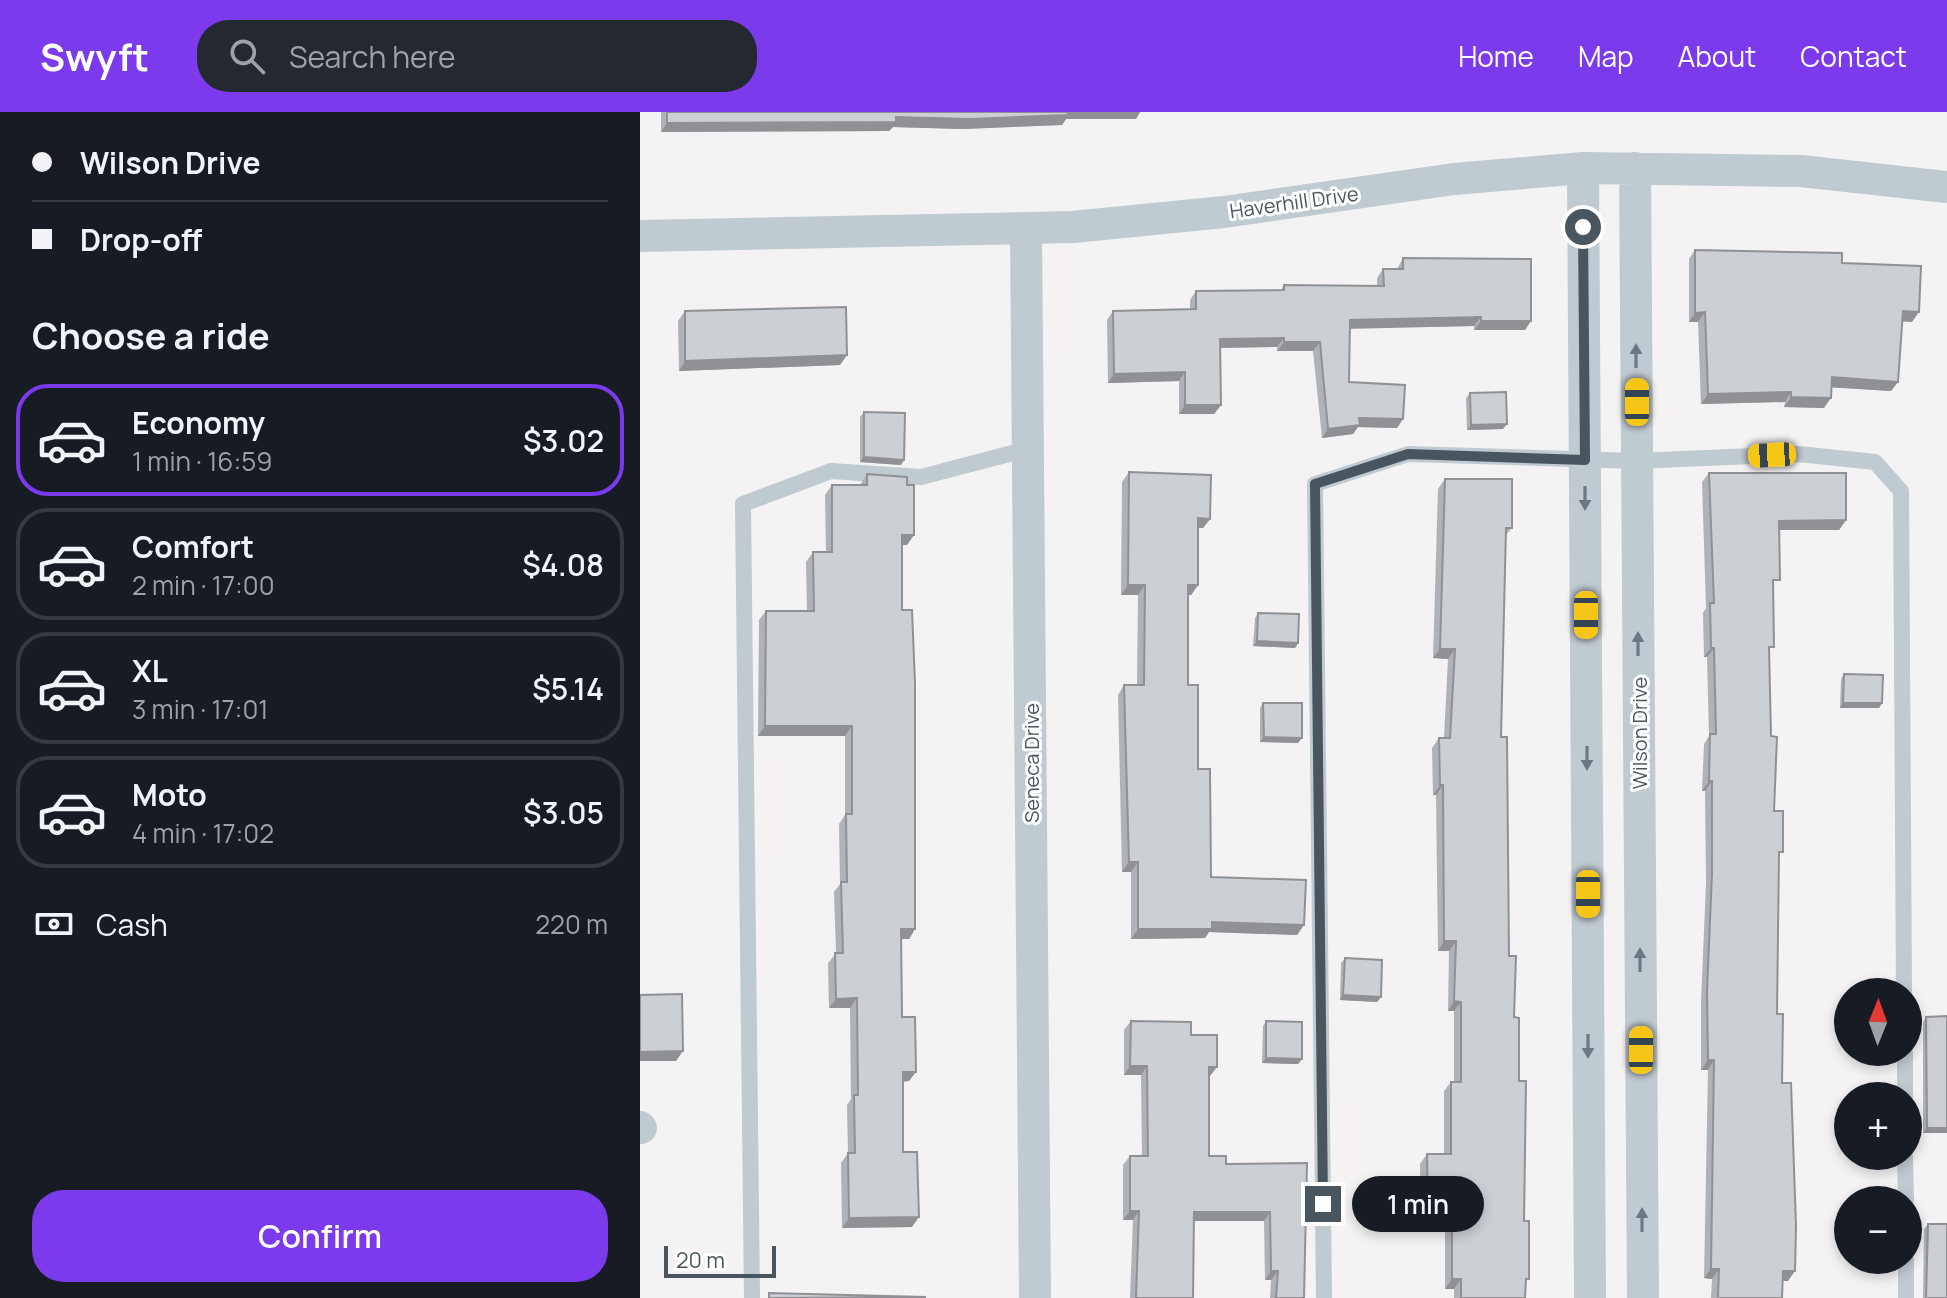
<!DOCTYPE html>
<meta charset="utf-8">
<style>
body{margin:0;font-family:Manrope,sans-serif;background:#242831;color:#f1f3f6;height:100vh;display:flex;flex-direction:column;font-size:30px;white-space:nowrap}
*{box-sizing:border-box;margin:0}
p{font-size:26px;color:#9ea1a6}
.icon{flex:none;width:44px;height:44px;fill:none;stroke:currentColor;stroke-width:2;stroke-linecap:round;stroke-linejoin:round}
.map{position:relative;flex:1;overflow:hidden}
.details{display:flex;flex-direction:column;background:#171b24;width:640px}
.details>*{flex:none}
.banner{display:grid;align-content:center;height:176px;padding:0 32px;background:#171b24}
.needle{width:52px;rotate:1deg}
.buttons{position:absolute;left:1194px;top:866px;display:grid;gap:16px}
.buttons a{display:grid;place-items:center;width:88px;height:88px;border-radius:50%;background:#171b24;box-shadow:0 4px 12px #0003;font-size:40px}
.scale{position:absolute;left:24px;bottom:20px;width:112px;box-sizing:border-box;padding-left:8px;border:4px solid #495660;border-top:0;font-size:22px;line-height:28px;white-space:nowrap;color:#495660;-webkit-text-stroke:6px #fff;paint-order:stroke}
.end{position:absolute;width:36px;height:36px;margin:-18px;border:10px solid #495660;background:#fff;box-shadow:0 0 0 4px #fff}
.from{border-radius:50%}
.bubble{position:absolute;height:56px;border-radius:28px;background:#171b24;box-shadow:0 4px 12px #0003;font-size:26px;font-weight:600;line-height:56px;text-align:center}
.car{position:absolute;width:24px;height:48px;margin:-24px -12px;border-radius:10px;box-shadow:0 0 6px 2px #0007;background:linear-gradient(#f5c518 24%,#345 0 40%,#f5c518 0 76%,#345 0 86%,#f5c518 0)}
.banner b{display:flex;align-items:center;gap:28px;height:76px;font-size:30px}
.banner b+b{border-top:2px solid #363941}
.banner i{width:20px;height:20px;background:#f1f3f6}
ul{padding:0;list-style:none}
li{display:flex;align-items:center;gap:24px;height:112px;margin:0 16px 12px;padding:0 16px;border:4px solid #363941;border-radius:32px}
li div{flex:1}
li b{display:block;font-size:30px}
li em{font-style:normal;font-weight:600}
li.current{border-color:#7c3aed}
li>.icon{width:72px;height:72px;stroke-width:1.5}
h2{padding:0 32px;font-size:36px;line-height:96px}
.pay{display:flex;align-items:center;gap:20px;height:88px;padding:0 32px;font-size:30px}
.pay p{margin-inline-start:auto}
.button{display:flex;gap:16px;margin-top:auto;padding:16px 32px}
.button a{flex:1;height:92px;border-radius:32px;background:#7c3aed;color:#fff;font-size:32px;font-weight:600;line-height:92px;text-align:center}
header{display:flex;align-items:center;gap:48px;box-sizing:border-box;height:112px;padding:0 40px;background:#7c3aed;color:#fff}
header strong{font-size:38px}
nav{display:flex;gap:44px;margin-inline-start:auto;font-size:28px}
.search{width:560px;height:72px;background:#242831;display:flex;align-items:center;gap:20px;box-sizing:border-box;padding:0 28px;border-radius:32px;color:#9ea1a6;font-size:30px}
main{display:flex;flex:1;min-height:0}
.map>svg:first-child{display:block}
</style>
<header>
<strong>Swyft</strong>
<div class="search"><svg class="icon" aria-label="search" viewBox="0 0 24 24"><circle cx="10" cy="10" r="6"/><path d="M15 15l6 6"/></svg>Search here</div>
<nav><a>Home</a><a>Map</a><a>About</a><a>Contact</a></nav>
</header>
<main>
<section class="details">
<div class="banner">
<b><i class="from"></i>Wilson Drive</b>
<b><i></i>Drop-off</b>
</div>
<h2>Choose a ride</h2>
<ul>
<li class="current"><svg class="icon" aria-label="car" viewBox="0 0 24 24"><path d="M5 17H2v-5l4-1 3-4h7l3 4 3 1v5h-3M9 17h6M6 11h13"/><circle cx="7" cy="17" r="2"/><circle cx="17" cy="17" r="2"/></svg><div><b>Economy</b><p>1 min · 16:59</p></div><em>$3.02</em></li>
<li><svg class="icon" aria-label="car" viewBox="0 0 24 24"><path d="M5 17H2v-5l4-1 3-4h7l3 4 3 1v5h-3M9 17h6M6 11h13"/><circle cx="7" cy="17" r="2"/><circle cx="17" cy="17" r="2"/></svg><div><b>Comfort</b><p>2 min · 17:00</p></div><em>$4.08</em></li>
<li><svg class="icon" aria-label="car" viewBox="0 0 24 24"><path d="M5 17H2v-5l4-1 3-4h7l3 4 3 1v5h-3M9 17h6M6 11h13"/><circle cx="7" cy="17" r="2"/><circle cx="17" cy="17" r="2"/></svg><div><b>XL</b><p>3 min · 17:01</p></div><em>$5.14</em></li>
<li><svg class="icon" aria-label="car" viewBox="0 0 24 24"><path d="M5 17H2v-5l4-1 3-4h7l3 4 3 1v5h-3M9 17h6M6 11h13"/><circle cx="7" cy="17" r="2"/><circle cx="17" cy="17" r="2"/></svg><div><b>Moto</b><p>4 min · 17:02</p></div><em>$3.05</em></li>
</ul>
<div class="pay"><svg class="icon" aria-label="cash" viewBox="0 0 24 24"><path d="M3 7h18v10H3z"/><circle cx="12" cy="12" r="2"/></svg>Cash<p>220 m</p></div>
<div class="button"><a>Confirm</a></div>
</section>
<div class="map">
<svg width="1307" height="1186" viewBox="0 0 1307 1186">
<rect width="100%" height="100%" fill="#f4f2f2"/>
<g fill="none" stroke-linecap="round" stroke-linejoin="round">
<path stroke="#c0cad1" stroke-width="16" d="M1265 940V984
M1265 1044 1266 1088
M1266 1148V1186
M112 1186 103 392 191 359 281 365 388 337
M684 1186 675 372 768 342 997 349 1159 342 1235 350 1261 379 1264 880"/>
<path stroke="#c0cad1" stroke-width="32" d="M943 56 950 1186
M995 56 1003 1186
M386 117 395 1186
M0 124 433 115 584 100 814 67 943 56 1161 59 1307 75
M0 1015 1 1016"/>
</g>
<path fill="#afb2b6" d="M21 0H500L496 7H426L422 13 323 17 253 15 249 19 21 20Z
M1055 138 1202 151 1272 210 1262 209 1258 270 1251 279 1191 275 1184 296 1144 295 1145 290 1061 292 1058 210H1049V147Z
M763 146 885 218H834V214L710 216 709 270 763 307 757 316 718 315 713 322 682 326 673 239H637V235L580 236 581 293 574 302H539V269L468 271 467 208 473 199 550 197V188L556 179 641 178 644 173 737 174V166L743 157H757Z
M45 199 200 253 39 259 38 209Z
M830 281 863 317 827 318 826 286Z
M224 300 261 353 220 350V305Z
M489 360 570 407 563 416H558V473L551 483H548V573L571 765 664 813 657 823 569 820 565 826 491 827V760H482L478 583 484 573H497L498 483H481L482 370Z
M1069 361 1206 408 1199 418H1139L1133 477 1129 542 1134 699 1139 746 1137 902 1142 971 1148 1169H1143L1142 1186H1071L1072 1167 1064 1166 1068 958H1061V890L1066 771 1065 679H1062L1064 632 1069 624 1067 545H1064L1063 501 1066 496 1062 370Z
M227 362 267 433H262V498L275 817 269 827H261L262 905 269 969 263 970V1040L272 1115 202 1116 201 1051 208 1041 207 993 211 987 210 896H189L188 851 196 841 194 780 200 772 199 712 205 703V624H118L119 508 126 499H167L166 450 173 440H186L185 383 192 373H220Z
M805 367 872 416 866 423 861 625 869 844 879 969 884 1109 885 1186H814V1177H805V1109H781L780 1052 787 1042H804V979L811 970H814V899H808L809 839H798L796 683H793L792 636 799 626H804L808 547 793 546 798 377Z
M618 501 658 531 655 536 613 534 615 506Z
M1204 562 1242 591 1239 596H1200L1201 567Z
M623 591 658 631 620 630V596Z
M705 846 741 885 737 890 700 888 701 851Z
M1307 904V1021H1283V910L1286 905Z
M491 909 551 923 570 964H569V1044L586 1052 667 1051 664 1186H630L631 1168H625L624 1109H554L553 1186H490L493 1108H483V1053L490 1044H502L501 963H484V918Z
M626 909 662 947 658 952 622 951 623 914Z
M1288 1112 1307 1186H1283L1284 1117Z"/>
<path fill="#8f9194" d="M427 0H500L496 7H426L422 13 323 17 253 15 249 19 21 20 27 11Z
M1263 199 1279 200 1272 210 1256 209Z
M1065 200 1058 210H1049L1055 201Z
M841 205 834 214 703 217 710 208Z
M841 209H891L885 218H834Z
M644 226 637 235 574 236 580 227Z
M644 230H680L673 239H637Z
M207 243 200 253 39 259 45 249Z
M545 260 539 269 468 271 474 262Z
M1192 265 1258 270 1251 279 1185 275Z
M1151 280 1145 290 1061 292 1068 282Z
M1151 285 1191 286 1184 296 1144 295Z
M545 293H581L574 302H539Z
M719 306 763 307 757 316 718 315 713 322 682 326 688 317Z
M867 312 863 317 827 318 831 313Z
M224 345 264 348 261 353 220 350Z
M558 406 570 407 563 416H551Z
M1206 408 1199 418H1132L1139 409Z
M262 423H274L267 433H255Z
M488 473H505L498 483H481Z
M548 473H558L551 483H541Z
M617 529 658 531 655 536 613 534Z
M1071 536H1074L1067 545H1064Z
M800 537H815L808 547 793 546Z
M1203 591H1242L1239 596H1200Z
M125 614H212L205 624H118Z
M624 625 662 626 658 631 620 630Z
M1069 669H1072L1065 679H1062Z
M800 673H803L796 683H793Z
M489 750H498L491 760H482Z
M572 810 664 813 657 823 569 820 565 826 491 827 498 817Z
M261 817H275L269 827H254Z
M804 829H816L809 839H798Z
M703 883 741 885 737 890 700 888Z
M217 886 210 896H189L196 887Z
M814 889 821 890 814 899H808Z
M43 939 36 949H0V940Z
M626 946 662 947 658 952 622 951Z
M1068 948H1074L1068 958H1061Z
M490 954H507L501 963H484Z
M569 955H577L570 964H563Z
M263 960H276L269 969 256 970Z
M1287 1016H1307V1021H1283Z
M490 1099H499L493 1108H483Z
M788 1099H812L805 1109H781Z
M554 1100H630L624 1109H547Z
M279 1105 272 1115 202 1116 209 1106Z
M1071 1157H1079L1072 1167 1064 1166Z
M631 1159H638L631 1168H625Z
M1143 1159H1155L1148 1169H1136Z
M812 1167H821L814 1177H805Z"/>
<path fill="#cccfd4" stroke="#8f9194" stroke-width="2" d="M27 0H428V3L330 7 256 5V10L27 11Z
M1055 138 1202 141V151L1281 154 1279 200 1263 199 1258 270 1192 265 1191 286 1151 285V280L1068 282 1065 200 1055 201Z
M763 146 891 147V209H841V205L710 208 709 270 765 273 763 307 719 306 720 313 688 317 680 230H644V226L580 227 581 293H545V260L474 262 473 199 556 197V179L644 178V173L744 174 743 157H763Z
M206 195 207 243 45 249V199Z
M866 280 867 312 831 313 830 281Z
M224 300 265 301 264 348 224 345Z
M489 360 571 363 570 407 558 406V473H548V573H558V657H570L571 765 666 768 664 813 572 810V817H498V750H489L484 573H504L505 473H488Z
M1069 361H1206V408L1139 409 1140 468H1133L1134 535H1129L1131 624 1137 625 1134 699H1143V740H1139L1137 902H1143L1142 971H1151L1156 1114 1155 1159H1143L1142 1186H1078L1079 1157H1071L1074 948H1068L1067 880 1072 761V669H1069L1070 622H1076L1074 536H1071L1070 491H1074Z
M227 362 267 365V373H274V423H262V498H272L275 571V817H261L262 905H275L276 960H263V1040H277L279 1105 209 1106 208 1041H215L214 983H218L217 886 196 887 195 841H203L201 770H207L206 702H212V614H125L126 499H174L173 440H192V373H227Z
M805 367H872V416H866L861 625H867L869 844H876L874 905 879 906V969H886L884 1109H889V1167H886L885 1186H821V1167H812V1099H788L787 1042H811V970H821V890L814 889 816 829H804L803 673H800L799 626H810L815 537H800Z
M618 501 659 502 658 531 617 529Z
M1204 562 1243 563 1242 591H1203Z
M623 591H662V626L624 625Z
M705 846 742 848 741 885 703 883Z
M42 882 43 939 0 940V883Z
M1307 904V1016H1287L1286 905Z
M491 909 551 910V923H577V955H569V1044H586V1052L667 1051 664 1186H636L638 1159H631L630 1100H554L553 1186H496L499 1099H490V1044H508L507 954H490Z
M626 909 662 910V947L626 946Z
M1288 1112H1307V1186H1286Z
M129 1181 286 1185 129 1186Z"/>
<defs><path id="oneway-solid" d="M-6-.8H1V-3.2L6.5 0L1 3.2V.8H-6Z" transform="scale(2)"/></defs>
<g fill="#6d7982">
<use href="#oneway-solid" transform="translate(996 244) rotate(-90)"/>
<use href="#oneway-solid" transform="translate(945 386) rotate(90)"/>
<use href="#oneway-solid" transform="translate(998 532) rotate(-90)"/>
<use href="#oneway-solid" transform="translate(947 646) rotate(90)"/>
<use href="#oneway-solid" transform="translate(1000 848) rotate(-90)"/>
<use href="#oneway-solid" transform="translate(948 934) rotate(90)"/>
<use href="#oneway-solid" transform="translate(1002 1108) rotate(-90)"/>
</g>
<g fill="none" stroke-linecap="round" stroke-linejoin="round">
<path stroke="#495660" stroke-width="10" d="M683 1092 675 372 768 342 945 348 943 115"/>
</g>
<g text-anchor="middle" dominant-baseline="central" stroke-width="6" stroke-linejoin="round" paint-order="stroke">
<g font-size="20" fill="#495660" stroke="#fff">
<text transform="translate(654 90) rotate(-8)">Haverhill Drive</text>
<text transform="translate(999 621) rotate(-90)">Wilson Drive</text>
<text transform="translate(391 651) rotate(-90)">Seneca Drive</text>
</g>
</g>
</svg>
<div class="buttons">
<a><svg class="needle" viewBox="-14 -14 28 28"><path d="M0-13l5 13h-10z" fill="#e53935"/><path d="M0 13l5-13h-10z" fill="#9ea1a6"/></svg></a>
<a>+</a>
<a>−</a>
</div>
<div class="scale">20 m</div>
<i class="end from" style="left:943px;top:115px"></i>
<i class="end" style="left:683px;top:1092px"></i>
<div class="bubble" style="left:712px;top:1064px;width:132px">1 min</div>
<i class="car" style="left:997px;top:290px;rotate:0deg"></i>
<i class="car" style="left:1132px;top:343px;rotate:267deg"></i>
<i class="car" style="left:946px;top:503px;rotate:180deg"></i>
<i class="car" style="left:948px;top:782px;rotate:180deg"></i>
<i class="car" style="left:1001px;top:938px;rotate:0deg"></i>
</div>
</main>
